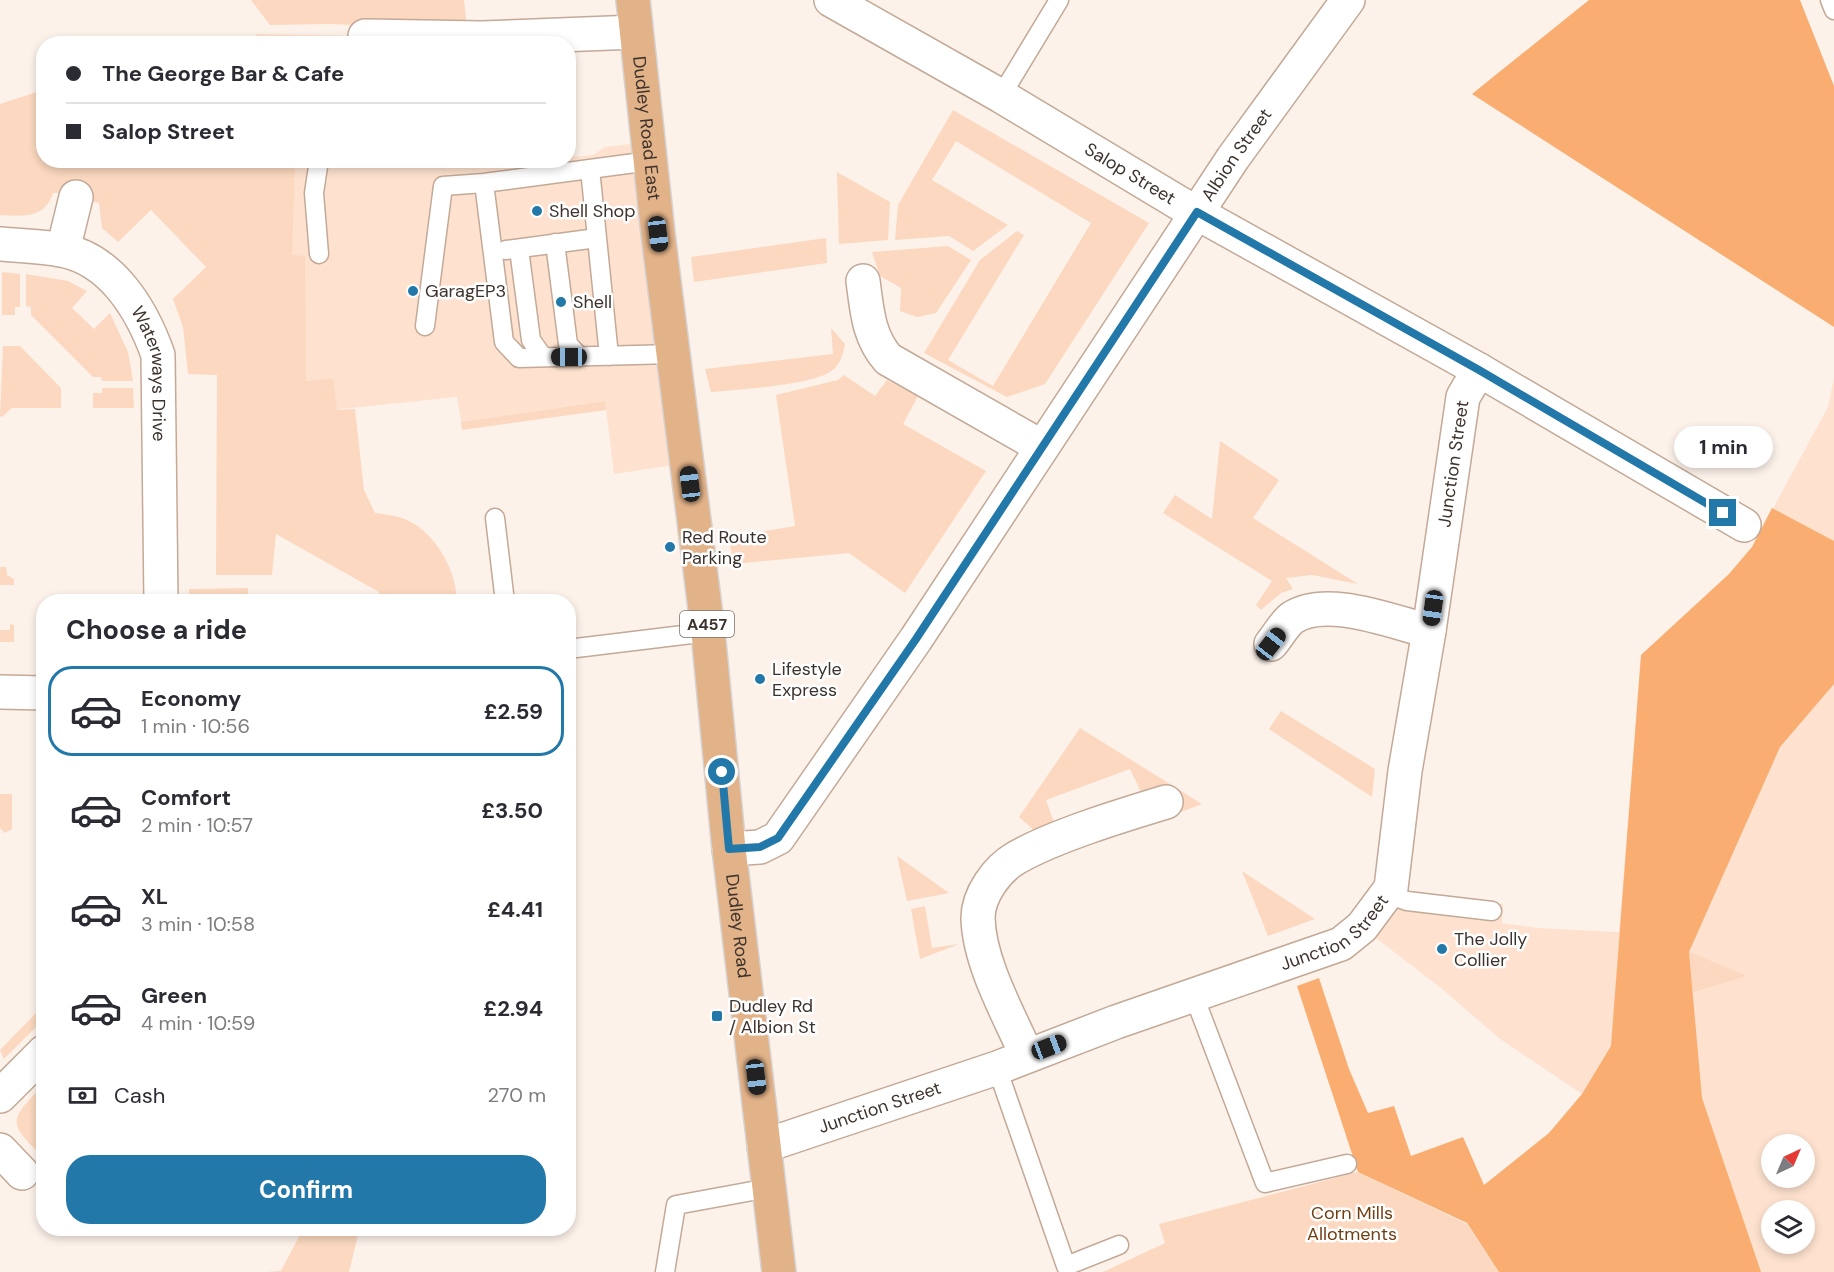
<!DOCTYPE html>
<meta charset="utf-8">
<style>
body{margin:0;font-family:"DM Sans",sans-serif;background:#f7f7f7;color:#2b2b33;height:100vh;display:flex;flex-direction:column;font-size:22px;white-space:nowrap}
*{box-sizing:border-box;margin:0}
p{font-size:20px;color:#7c7c81}
.icon{flex:none;width:33px;height:33px;fill:none;stroke:currentColor;stroke-width:2;stroke-linecap:round;stroke-linejoin:round}
.map{position:relative;flex:1;overflow:hidden}
.drawer{position:absolute;left:36px;top:594px;width:540px;height:642px;display:flex;flex-direction:column;background:#fff;border-radius:24px;box-shadow:0 3px 9px #0003}
.drawer>*{flex:none}
.hud{position:absolute;left:36px;top:36px;width:540px;height:132px;border-radius:24px;box-shadow:0 3px 9px #0003;display:grid;align-content:center;height:132px;padding:0 30px;background:#fff}
.needle{width:39px;rotate:44deg}
.controls{position:absolute;left:1761px;top:1134px;display:grid;gap:12px}
.controls a{display:grid;place-items:center;width:54px;height:54px;border-radius:50%;background:#fff;box-shadow:0 3px 9px #0003;font-size:30px}
.end{position:absolute;width:27px;height:27px;margin:-14px;border:8px solid #2278a8;background:#fff;box-shadow:0 0 0 3px #fff}
.from{border-radius:50%}
.bubble{position:absolute;height:42px;border-radius:21px;background:#fff;box-shadow:0 3px 9px #0003;font-size:20px;font-weight:700;line-height:42px;text-align:center}
.car{position:absolute;width:18px;height:36px;margin:-18px -9px;border-radius:8px;box-shadow:0 0 4px 2px #0007;background:linear-gradient(#222 24%,#8ab4d8 0 40%,#222 0 76%,#8ab4d8 0 86%,#222 0)}
.hud b{display:flex;align-items:center;gap:21px;height:57px;font-size:22px}
.hud b+b{border-top:2px solid #e1e1e2}
.hud i{width:15px;height:15px;background:#2b2b33}
ul{padding:0;list-style:none}
li{display:flex;align-items:center;gap:18px;height:90px;margin:0 12px 9px;padding:0 18px;border:3px solid transparent;border-radius:24px}
li div{flex:1}
li b{display:block;font-size:22px}
li em{font-style:normal;font-weight:700}
li.on{border-color:#2278a8}
li>.icon{width:54px;height:54px;stroke-width:1.5}
h2{padding:0 30px;font-size:27px;line-height:72px}
.pay{display:flex;align-items:center;gap:15px;height:66px;padding:0 30px;font-size:22px}
.pay p{margin-inline-start:auto}
.primary-button{display:flex;gap:12px;margin-top:auto;padding:12px 30px}
.primary-button a{flex:1;height:69px;border-radius:24px;background:#2278a8;color:#fff;font-size:24px;font-weight:700;line-height:69px;text-align:center}
.map>svg:first-child{display:block}
</style>
<div class="map">
<svg width="1834" height="1272" viewBox="0 0 1834 1272">
<rect width="100%" height="100%" fill="#fdf2ea"/>
<path fill="#fee2cf" fill-rule="evenodd" d="M256 34 365 36 381 43H257Z
M648 142 688 463 614 474 605 401 461 422 457 397 284 415 250 161H371L372 167 414 161 464 160 466 168 538 161 568 160 569 157 593 155 605 147Z
M1834 378V1272H1499L1491 1257 1484 1186 1549 1133 1582 1094 1500 1039 1442 989 1362 927 1391 888 1503 904 1502 923 1539 928 1619 932 1641 655 1729 574 1752 547 1828 407ZM1772 1144H1804V1178H1772ZM1772 1210H1804V1244H1772Z"/>
<path fill="#fbd8bf" d="M251 0H464L467 29 328 24 270 25Z
M43 90 44 160 295 161 292 255 305 256 306 381 333 379 337 410 355 409 364 490 375 513C383 514 391 515 399 517 433 527 456 568 457 601H381L379 592 276 534 272 575H216L217 375 188 374 183 327 173 299 206 267 151 210 118 242 102 228 99 203 58 193H53C45 219 23 216 0 215V104Z
M953 110 1149 223 1045 384 1007 397 924 353 980 260 1017 231 1024 235 948 360 993 386 1091 223 956 141 932 180 1008 225 973 251 949 236 895 240 898 205Z
M837 172 890 202 888 240 839 244Z
M826 238 827 263 694 282 691 257Z
M948 246 971 260 936 313 917 317 900 311 901 288 880 276 872 252Z
M2 272 20 274V307H15V315H2Z
M26 274 68 281 87 291 72 308 94 329 110 313 128 352 133 381H102L101 377H93L31 315V307L26 306Z
M831 328 845 344C843 354 841 362 834 369 815 386 738 389 711 392L705 369 833 354Z
M3 346H20L61 388V408H12L2 417 0 416Z
M844 375 875 396 887 380 918 396 903 424 986 471 905 593 849 553 733 564 729 537 795 526 776 395 838 380Z
M102 388H133L134 408H93V393H102Z
M605 401 606 410 462 430 461 422Z
M1220 441 1279 480 1253 518 1358 584 1312 575 1286 578 1293 589 1281 593 1261 610 1256 605 1272 581 1163 513 1175 495 1212 519Z
M0 567H6L7 575 14 579V585H0Z
M248 588V601H189V589Z
M10 624 14 625V642H0V630H10Z
M1281 711 1375 769 1372 797 1269 729Z
M1080 728 1202 804 1178 813 1167 787 1141 792 1130 769 1046 800 1056 828 1037 833 1019 817Z
M0 794H12V829L5 833 0 828Z
M897 856 949 893 907 901Z
M1242 871 1315 919 1268 936Z
M925 906 932 948 959 944 920 959 911 909Z
M1689 952 1747 976 1693 992Z
M43 1006V1020L4 1059 0 1050Z
M43 1085V1106H37V1139H43V1157C7 1122 9 1121 43 1085Z
M1358 1172 1467 1224 1499 1272H1103L1165 1243 1159 1224Z
M303 1229V1228L373 1229 359 1231 349 1272H266L281 1271Z"/>
<path fill="#f9ad71" d="M1589 0H1800L1834 86V327L1472 94Z
M1772 508 1834 541V684L1780 747 1689 952 1702 1098 1761 1272H1499L1467 1223 1358 1172 1297 986 1319 978 1349 1069 1368 1113 1394 1106 1411 1156 1463 1137 1484 1185 1549 1133 1582 1094 1611 1046 1641 655 1729 574 1752 547Z"/>
<g fill="none" stroke-linecap="round" stroke-linejoin="round">
<defs>
<path id="service" d="M1830 0 1834 10
M1001 96 1059 0
M590 169 609 356
M484 183 504 342 519 358 674 354
M555 243 568 344 580 357
M519 249 531 340 543 357
M506 250 597 238
M319 254 314 193 319 160
M425 326 443 186 484 183 650 161
M495 518 505 602
M568 649 708 632
M1387 894 1407 901 1492 911
M1194 996 1265 1183 1347 1164
M997 1068 1066 1266 1119 1245
M665 1272 676 1205 769 1188"/>
<g id="minor">
<path id="s1" d="M831 0 1001 96 1179 203 1479 370 1744 525"/>
<path d="M365 36 482 38 636 32"/>
<path id="s2" d="M0 244C20 246 41 246 61 250 112 259 142 310 158 355L161 602"/>
<path d="M63 250 76 197"/>
<path d="M863 281C867 310 868 336 888 359L1042 447"/>
<path d="M1271 644C1278 636 1284 624 1292 618 1326 595 1392 622 1429 631"/>
<path d="M0 692 44 693"/>
<path id="s3" d="M729 849 760 847 778 838 916 639 1233 158 1348 0"/>
<path d="M1027 1056C1009 1015 979 963 978 918 978 895 997 869 1016 858 1054 836 1123 815 1166 802"/>
<path d="M0 1096 44 1052"/>
<path id="s4" d="M764 1146 997 1068 1116 1022 1341 944 1362 927 1391 888 1405 771 1429 631 1463 397 1479 370"/>
<path d="M0 1150 22 1173"/>
</g>
<g id="primary">
<path id="s5" d="M633 0 658 234 708 632 729 849 779 1272"/>
</g>
</defs>
<use href="#service" stroke="#c3a997" stroke-width="21"/>
<use href="#minor" stroke="#c3a997" stroke-width="36"/>
<use href="#primary" stroke="#d5d2d1" stroke-width="36"/>
<use href="#service" stroke="#fff" stroke-width="18"/>
<use href="#minor" stroke="#fff" stroke-width="33"/>
<use href="#primary" stroke="#e2b288" stroke-width="33"/>
</g>
<g fill="none" stroke-linecap="round" stroke-linejoin="round">
<path stroke="#2278a8" stroke-width="8" d="M722 772 729 849 760 847 778 838 916 639 1197 212 1479 370 1723 513"/>
</g>
<g fill="#2278a8" stroke="#fff" stroke-width="2">
<circle cx="537" cy="211" r="6"/>
<circle cx="413" cy="291" r="6"/>
<circle cx="561" cy="302" r="6"/>
<circle cx="670" cy="547" r="6"/>
<circle cx="760" cy="679" r="6"/>
<circle cx="1442" cy="949" r="6"/>
<rect x="711" y="1010" width="12" height="12" rx="3"/>
</g>
<g text-anchor="middle" dominant-baseline="central" stroke-width="5" stroke-linejoin="round" paint-order="stroke">
<rect fill="#fff" stroke="#78706b" stroke-width="1.5" x="680" y="611" width="54" height="26" rx="4.5"/>
<g font-size="16" font-weight="bold" fill="#3e332c">
<text x="707" y="624">A457</text>
</g>
<g font-size="18" fill="#3e332c" stroke="#fff">
<text stroke="none"><textPath href="#s5" startOffset="129">Dudley Road East</textPath></text>
<text stroke="none"><textPath href="#s3" startOffset="874">Albion Street</textPath></text>
<text stroke="none"><textPath href="#s1" startOffset="346">Salop Street</textPath></text>
<text stroke="none"><textPath href="#s2" startOffset="228">Waterways Drive</textPath></text>
<text stroke="none"><textPath href="#s4" startOffset="1116">Junction Street</textPath></text>
<text stroke="none"><textPath href="#s5" startOffset="932">Dudley Road</textPath></text>
<text stroke="none"><textPath href="#s4" startOffset="612">Junction Street</textPath></text>
<text stroke="none"><textPath href="#s4" startOffset="122">Junction Street</textPath></text>
</g>
<g font-size="18" fill="#3e332c" stroke="#fff" text-anchor="start">
<text x="549" y="211">Shell Shop</text>
<text x="425" y="291">GaragEP3</text>
<text x="573" y="302">Shell</text>
<text x="682" y="537">Red Route<tspan x="682" dy="21">Parking</tspan></text>
<text x="772" y="669">Lifestyle<tspan x="772" dy="21">Express</tspan></text>
<text x="1454" y="939">The Jolly<tspan x="1454" dy="21">Collier</tspan></text>
<text x="729" y="1006">Dudley Rd<tspan x="729" dy="21">/ Albion St</tspan></text>
</g>
<g font-size="18" fill="#6f3e11" stroke="#fff">
<text x="1352" y="1213">Corn Mills<tspan x="1352" dy="21">Allotments</tspan></text>
</g>
</g>
</svg>
<div class="controls">
<a><svg class="needle" viewBox="-14 -14 28 28"><path d="M0-13l5 13h-10z" fill="#e53935"/><path d="M0 13l5-13h-10z" fill="#7c7c81"/></svg></a>
<a><svg class="icon" aria-label="layers" viewBox="0 0 24 24"><path d="M12 4l9 5-9 5-9-5zM3 14l9 5 9-5"/></svg></a>
</div>
<i class="end from" style="left:722px;top:772px"></i>
<i class="end" style="left:1723px;top:513px"></i>
<div class="bubble" style="left:1674px;top:426px;width:99px">1 min</div>
<i class="car" style="left:658px;top:234px;rotate:173deg"></i>
<i class="car" style="left:569px;top:357px;rotate:270deg"></i>
<i class="car" style="left:690px;top:484px;rotate:353deg"></i>
<i class="car" style="left:1433px;top:608px;rotate:188deg"></i>
<i class="car" style="left:1271px;top:644px;rotate:38deg"></i>
<i class="car" style="left:1049px;top:1047px;rotate:69deg"></i>
<i class="car" style="left:756px;top:1077px;rotate:173deg"></i>
<div class="hud">
<b><i class="from"></i>The George Bar &amp; Cafe</b>
<b><i></i>Salop Street</b>
</div>
<section class="drawer">
<h2>Choose a ride</h2>
<ul>
<li class="on"><svg class="icon" aria-label="car" viewBox="0 0 24 24"><path d="M5 17H2v-5l4-1 3-4h7l3 4 3 1v5h-3M9 17h6M6 11h13"/><circle cx="7" cy="17" r="2"/><circle cx="17" cy="17" r="2"/></svg><div><b>Economy</b><p>1 min · 10:56</p></div><em>£2.59</em></li>
<li><svg class="icon" aria-label="car" viewBox="0 0 24 24"><path d="M5 17H2v-5l4-1 3-4h7l3 4 3 1v5h-3M9 17h6M6 11h13"/><circle cx="7" cy="17" r="2"/><circle cx="17" cy="17" r="2"/></svg><div><b>Comfort</b><p>2 min · 10:57</p></div><em>£3.50</em></li>
<li><svg class="icon" aria-label="car" viewBox="0 0 24 24"><path d="M5 17H2v-5l4-1 3-4h7l3 4 3 1v5h-3M9 17h6M6 11h13"/><circle cx="7" cy="17" r="2"/><circle cx="17" cy="17" r="2"/></svg><div><b>XL</b><p>3 min · 10:58</p></div><em>£4.41</em></li>
<li><svg class="icon" aria-label="car" viewBox="0 0 24 24"><path d="M5 17H2v-5l4-1 3-4h7l3 4 3 1v5h-3M9 17h6M6 11h13"/><circle cx="7" cy="17" r="2"/><circle cx="17" cy="17" r="2"/></svg><div><b>Green</b><p>4 min · 10:59</p></div><em>£2.94</em></li>
</ul>
<div class="pay"><svg class="icon" aria-label="cash" viewBox="0 0 24 24"><path d="M3 7h18v10H3z"/><circle cx="12" cy="12" r="2"/></svg>Cash<p>270 m</p></div>
<div class="primary-button"><a>Confirm</a></div>
</section>
</div>
